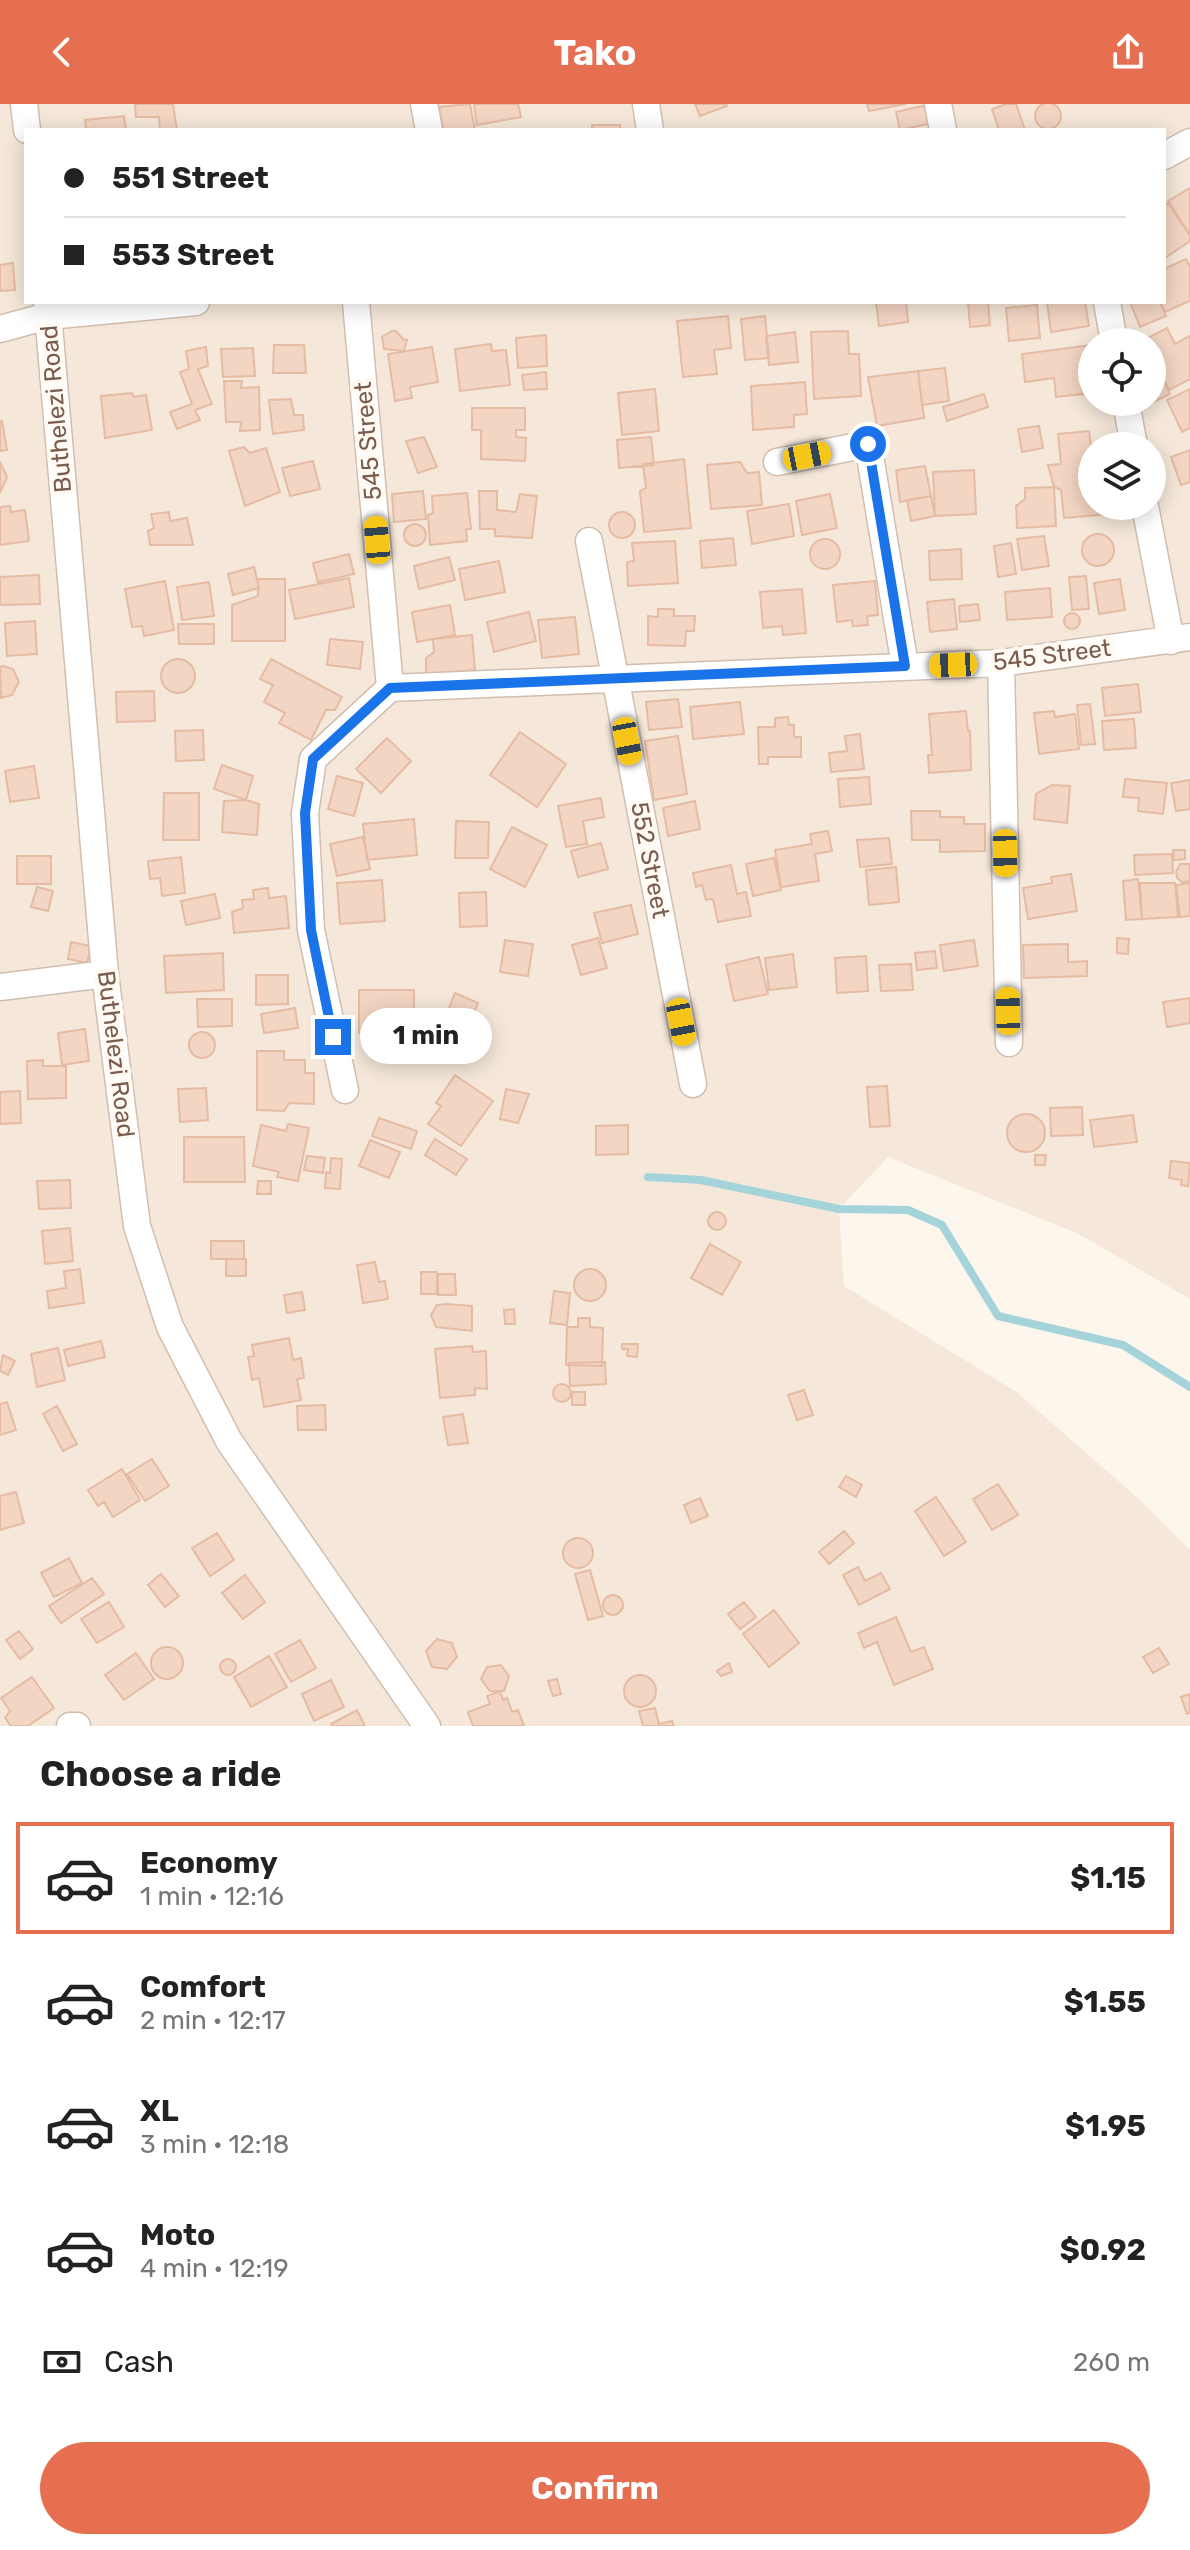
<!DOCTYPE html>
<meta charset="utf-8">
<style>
body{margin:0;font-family:Rubik,sans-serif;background:#f6f6f6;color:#222;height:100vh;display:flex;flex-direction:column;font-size:30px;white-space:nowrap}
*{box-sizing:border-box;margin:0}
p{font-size:26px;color:#767676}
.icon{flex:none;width:44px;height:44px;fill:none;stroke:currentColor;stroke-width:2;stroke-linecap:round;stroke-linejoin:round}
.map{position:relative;height:1622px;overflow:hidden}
.panel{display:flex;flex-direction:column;background:#fff;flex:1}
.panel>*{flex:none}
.top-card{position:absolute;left:24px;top:24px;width:1142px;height:176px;border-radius:0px;box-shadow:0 4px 20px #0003;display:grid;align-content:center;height:176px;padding:0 40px;background:#fff}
.buttons{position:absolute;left:1078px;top:224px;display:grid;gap:16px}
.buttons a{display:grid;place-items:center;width:88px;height:88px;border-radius:50%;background:#fff;box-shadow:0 4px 20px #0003;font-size:40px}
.end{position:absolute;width:36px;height:36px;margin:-18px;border:10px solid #1a73e8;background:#fff;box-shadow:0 0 0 4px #fff}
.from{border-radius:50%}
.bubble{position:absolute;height:56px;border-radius:28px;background:#fff;box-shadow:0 4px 20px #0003;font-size:26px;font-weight:700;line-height:56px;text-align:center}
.car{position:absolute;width:24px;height:48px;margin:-24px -12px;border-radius:10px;box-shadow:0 0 6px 2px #0007;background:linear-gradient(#f5c518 24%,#345 0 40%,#f5c518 0 76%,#345 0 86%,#f5c518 0)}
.top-card b{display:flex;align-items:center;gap:28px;height:76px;font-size:30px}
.top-card b+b{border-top:2px solid #e0e0e0}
.top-card i{width:20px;height:20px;background:#222}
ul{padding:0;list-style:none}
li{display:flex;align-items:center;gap:24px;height:112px;margin:0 16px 12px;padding:0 24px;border:4px solid transparent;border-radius:0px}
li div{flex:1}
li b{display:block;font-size:30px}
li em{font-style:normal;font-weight:700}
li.on{border-color:#e76f51}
li>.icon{width:72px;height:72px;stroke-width:1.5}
h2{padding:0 40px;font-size:36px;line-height:96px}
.pay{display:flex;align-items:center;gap:20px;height:88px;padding:0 40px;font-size:30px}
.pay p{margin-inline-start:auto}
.cta{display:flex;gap:16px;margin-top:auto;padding:16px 40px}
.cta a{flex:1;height:92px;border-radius:48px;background:#e76f51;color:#fff;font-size:32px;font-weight:700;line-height:92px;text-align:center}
header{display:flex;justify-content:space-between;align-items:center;height:104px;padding:0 40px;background:#e76f51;color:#fff;font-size:36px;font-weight:700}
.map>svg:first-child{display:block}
</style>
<header><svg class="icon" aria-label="back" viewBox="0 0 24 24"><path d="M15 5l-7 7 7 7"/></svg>Tako<svg class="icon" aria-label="share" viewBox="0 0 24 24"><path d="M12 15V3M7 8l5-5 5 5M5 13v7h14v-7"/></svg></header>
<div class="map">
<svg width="1190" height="1622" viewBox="0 0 1190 1622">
<rect width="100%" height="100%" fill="#fdf6ec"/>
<path fill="#f5e8da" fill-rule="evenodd" d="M0 0H1190V1195L1079 1130 888 1053 839 1105 844 1182 1015 1287 1139 1395 1190 1446V1622H0ZM26 26H1164V198H26ZM1092 238H1152V298H1092ZM1092 342H1152V402H1092Z"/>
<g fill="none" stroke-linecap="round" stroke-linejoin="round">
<path stroke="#a5d3da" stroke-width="8" d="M648 1073 701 1076 839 1105 908 1106 942 1121 998 1212 1123 1241 1190 1283"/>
</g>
<path fill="#f3d5c3" stroke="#e6bba3" stroke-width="2" d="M1035 12a13 13 0 1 1 26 0a13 13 0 1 1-26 0Z
M135 0H173L177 26H160L159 13H136Z
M470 0 475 26H443L439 3Z
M474 0H518L521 13 477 21Z
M695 0H726L727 2 700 12Z
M867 0H906L869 7Z
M931 0 942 17 900 26 896 8Z
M1006 0H1016L1025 26H999L992 5Z
M124 12 126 26H86L85 16Z
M592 21H620V26H592Z
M1190 84V131L1168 97Z
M1168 99 1190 132V137L1165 154 1164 102Z
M1186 155 1190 163V197L1165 208 1160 198H1164V165Z
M13 159 15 186 0 187V161Z
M876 198H906L908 218 879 222Z
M968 198H988L990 221 970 223Z
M1047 198H1085L1089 222 1051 228Z
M1130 198H1160L1166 212 1140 223Z
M1037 201 1040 234 1009 237 1006 204Z
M728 212 731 244 714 246 717 270 683 273 677 217Z
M765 212 769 254 745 256 741 215Z
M1167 224 1175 240 1190 232V275L1169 286 1152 252V238L1144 236Z
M392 227H396L403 235 407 236 404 247 384 245 382 233Z
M848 227 849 250H859L861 292 814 295 811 228Z
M795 228 798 258 769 261 766 232Z
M546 231 547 262 518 264 516 234Z
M491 240 492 247 506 246 510 281 460 287 455 245Z
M274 241H304L306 269H273Z
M1092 241V271L1080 273 1083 290 1056 293 1054 274 1025 278 1022 250Z
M206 243 208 262 198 265 212 300 195 306 200 316 177 325 170 308 192 300 180 268 189 265 186 247Z
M432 243 438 278 410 283 412 294 395 297 388 250Z
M253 244 255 272 223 273 221 245Z
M945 264 949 297 922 301 918 267Z
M918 267 924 314 877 322 868 273Z
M546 268 547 285 524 286 522 271Z
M1161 271 1170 290 1147 301 1146 298H1152V275Z
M224 277H242L241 284 259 283 260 326 240 327 241 318H226Z
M805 278 807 310 794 311V323L753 326 751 282Z
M655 285 659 327 622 331 618 289Z
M1190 285V324L1182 328 1167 296Z
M132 289 134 293 146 291 152 326 105 334 101 292Z
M984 290 988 303 947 317 943 303Z
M291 295 294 311H303L304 326 273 330 269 296Z
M472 304H525V326H516V333L526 334 525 357 481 355V326H472Z
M0 317H2L7 346 0 347Z
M1039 322 1043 344 1022 348 1018 325Z
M1089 327 1092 347V402H1109V410L1064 414 1061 386 1054 383 1048 361 1061 360 1058 330Z
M424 333 437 363 418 369 406 337Z
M651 333 654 361 619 364 617 336Z
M244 343 250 349 266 344 280 388 245 402 229 347Z
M1190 346V378L1181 381 1171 353Z
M684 355 691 424 644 428 640 387 646 384 643 360Z
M313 357 320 385 290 392 282 364Z
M0 358 7 373 0 389Z
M740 358 747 369 759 368 762 401 711 405 707 361Z
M925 362 931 392 900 398 896 366Z
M974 366 976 410 935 412 933 368Z
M1054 383 1056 422 1017 424 1016 402 1025 395V384Z
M423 387 426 415 394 418 392 390Z
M479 387H497V406L516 408 520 390 537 392 532 434 495 432V425H480Z
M467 389 471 425H466L467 437 430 441 428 411 433 409 432 392Z
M830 390 837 424 802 431 796 397Z
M931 392 935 412 911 417 907 396Z
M789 400 794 432 752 440 747 407Z
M10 402 11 408 25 406 29 437 0 441V403Z
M609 421a13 13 0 1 1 26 0a13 13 0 1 1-26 0Z
M169 408 170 417 187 414 193 441H150L148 427 154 424 151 410Z
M404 431a11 11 0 1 1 22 0a11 11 0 1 1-22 0Z
M1082 446a16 16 0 1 1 32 0a16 16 0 1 1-32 0Z
M1044 432 1049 462 1022 466 1017 435Z
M733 434 736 461 702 464 700 437Z
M810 450a15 15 0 1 1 30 0a15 15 0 1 1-30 0Z
M675 437 678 479 628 482 627 458 634 457 632 439Z
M1011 439 1016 470 998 473 994 442Z
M961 445 962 475 930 476 929 447Z
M349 450 354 470 318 478 313 459Z
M449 453 455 476 419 485 414 462Z
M499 457 505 488 465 496 459 465Z
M254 463 259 484 233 491 228 470Z
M39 471 40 500 0 501V473Z
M1086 472 1089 505 1072 506 1069 473Z
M349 474 354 503 295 515 289 486Z
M258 475H285V537H232V501L258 492Z
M1120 475 1125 506 1099 510 1094 479Z
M165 477 174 526 144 532 142 522 132 523 125 485Z
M875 477 878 511 867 512 868 521 853 522 852 516 837 518 833 481Z
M209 478 214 512 182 516 177 483Z
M1050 484 1052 513 1007 516 1005 488Z
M802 485 806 529 783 531 782 522 763 524 760 488Z
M954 495 957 525 930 528 927 498Z
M978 500 980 516 960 518 959 502Z
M450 501 455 531 417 538 412 508Z
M658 505H674V512H695L694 527H686L685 542 648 541V512L658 513Z
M529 508 536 537 494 548 487 518Z
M1064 517a8 8 0 1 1 16 0a8 8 0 1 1-16 0Z
M575 513 579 550 542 554 538 516Z
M35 517 37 550 7 552 5 519Z
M178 520H214V540H179Z
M472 531 475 566 426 570V554L434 548 433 535Z
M330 535 363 538 360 565 327 561Z
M271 555 342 593 335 606H326L311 636 279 619 285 609 264 598 273 581 260 575Z
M161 572a17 17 0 1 1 34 0a17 17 0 1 1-34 0Z
M3 562 13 565 19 578 12 591 1 594 0 563Z
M1138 580 1141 608 1105 612 1102 584Z
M154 587 155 617 117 618 116 588Z
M678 595 682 623 649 626 646 598Z
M740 598 744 630 693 635 690 603Z
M1090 600 1095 640 1081 641 1077 601Z
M966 607 968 627H970L971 666 929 669 928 651H932L929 610Z
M1054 607 1055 613 1075 610 1079 645 1039 650 1034 609Z
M788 613 789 621H794V633H801V653H768V660H759L758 623H775V614Z
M1134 615 1136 644 1104 646 1102 617Z
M203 626 204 656 176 657 175 627Z
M520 628 566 660 537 703 490 671Z
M860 630 864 665 831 668 829 649 847 647 845 632Z
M678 632 687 690 654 696 645 637Z
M387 634 411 657 381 689 356 665Z
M222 661 253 672 246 696 214 685Z
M34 662 39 694 10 698 5 667Z
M337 672 363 679 354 712 328 705Z
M869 673 871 700 840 703 838 675Z
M1125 675 1167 679 1163 710 1138 707 1139 694 1123 693Z
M1190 676V705L1176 707 1171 679Z
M1052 681 1070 682 1067 719 1034 715 1036 690Z
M164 689H199V736H163Z
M601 694 604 713 583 717 587 740 566 743 558 702Z
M246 696 259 700 257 731 222 728 224 697Z
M695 697 700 725 668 732 663 704Z
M911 707H940V713H964V720H985V747L940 748V736H912Z
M414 715 417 751 367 756 363 720Z
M456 717 489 718 488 754H455Z
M512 723 547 741 525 783 490 765Z
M828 727 832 747 815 750 819 777 781 783 775 746 812 740 810 730Z
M363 733 370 765 337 772 330 740Z
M889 734 892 760 860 763 857 736Z
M601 739 608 765 578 773 571 747Z
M1173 746H1185V755L1174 756Z
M1172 750 1173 769 1135 771 1134 751Z
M17 752H51V780H17Z
M181 753 185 789 162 792 160 774 150 775 148 757Z
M774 754 781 786 753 792 746 760Z
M1180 760H1190V777L1182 778 1177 774 1176 768Z
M731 761 737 790 746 788 751 812 718 818 713 795 706 796 702 781 696 783 693 769Z
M896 763 899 798 869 801 866 766Z
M1071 770 1077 807 1028 815 1023 784 1052 779 1051 773Z
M1138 775 1142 815 1126 816 1123 777Z
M382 776 385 817 340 820 337 779Z
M1140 779H1175L1178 813 1142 815Z
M1190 779V812L1180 813 1176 781Z
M37 783 53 787 48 807 31 803Z
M268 784 269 794 286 792 289 824 234 829 232 808 243 804 242 796 254 795 253 786Z
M486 788 487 822 460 823 459 789Z
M215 790 220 814 186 821 181 797Z
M631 801 638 830 602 839 594 809Z
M598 834 607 864 581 871 572 841Z
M1117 834 1129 835 1128 850 1117 849Z
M505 836 533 840 528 872 500 868Z
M974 836 978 862 944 867 940 841Z
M71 838 91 842 87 859 68 855Z
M1068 840V858L1087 857V872L1024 874 1023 841Z
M935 847 937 864 917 866 915 849Z
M223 849 224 886 166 889 164 852Z
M793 850 797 883 769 886 765 854Z
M866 852 868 887 837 889 835 854Z
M759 853 768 890 734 897 726 861Z
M911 860 913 886 881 887 879 861Z
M256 871H288V900L256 901Z
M359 886H414V929H359Z
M455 889 478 899 466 928 443 919Z
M1190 894V919L1167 923 1163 898Z
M197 895H232V922L198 923Z
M295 904 298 924 264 929 261 910Z
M85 925 89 957 62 961 58 929Z
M189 941a13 13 0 1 1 26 0a13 13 0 1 1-26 0Z
M257 947H284V956H305V969H314V1000L289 999 284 1007 257 1006Z
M43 956V962H66V994L28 995 27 957Z
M455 971 493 997 461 1042 428 1020 441 1002 436 999Z
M887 982 890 1022 870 1023 867 983Z
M206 984 208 1016 180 1018 178 985Z
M506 985 529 990 518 1019 500 1015Z
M20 987 21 1019 0 1020V988Z
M1082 1003 1083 1031 1051 1032 1050 1004Z
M1007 1029a19 19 0 1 1 38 0a19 19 0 1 1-38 0Z
M1133 1011 1137 1038 1094 1043 1090 1016Z
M379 1014 417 1027 411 1045 372 1032Z
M288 1020 309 1024 298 1077 277 1073 279 1068 253 1062 261 1021 286 1027Z
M628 1021V1050L596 1051V1022Z
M184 1033H244L245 1078H184Z
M435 1035 467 1055 456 1071 425 1051Z
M370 1036 400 1048 389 1074 359 1062Z
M1035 1051H1046L1045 1061H1035Z
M307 1052 325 1054 323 1069 304 1066Z
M331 1054 342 1055 340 1085 325 1084 326 1068 330 1069Z
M1171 1057 1190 1059 1188 1082 1181 1081 1182 1076 1169 1074Z
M70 1076 71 1104 39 1105 37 1077Z
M258 1077H271V1090H257Z
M708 1117a9 9 0 1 1 18 0a9 9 0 1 1-18 0Z
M70 1124 73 1157 45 1160 42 1127Z
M211 1137H244V1155H211Z
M710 1140 741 1158 722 1191 691 1174Z
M226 1155H246V1172H226Z
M375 1158 379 1178 385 1177 388 1195 363 1199 357 1161Z
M574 1181a16 16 0 1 1 32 0a16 16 0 1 1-32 0Z
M80 1165 84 1199 49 1204 47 1187 66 1184 64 1167Z
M421 1168H437V1190H421Z
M438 1170H455L456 1191H438Z
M554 1187 570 1189 567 1221 550 1219Z
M302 1188 305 1206 287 1209 284 1191Z
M446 1200 472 1202V1227L436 1223 431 1211 437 1201Z
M514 1205 515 1220H505L504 1206Z
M578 1214H590V1223L603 1224 602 1262 566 1261 567 1223H578Z
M289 1234 293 1256 301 1254 304 1274 297 1275 301 1296 264 1303 259 1274 252 1276 248 1253 254 1252 252 1241Z
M101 1237 105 1253 68 1262 64 1246Z
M622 1240H638L637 1253 627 1252 628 1245H622Z
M472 1242 473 1248 486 1247 487 1285 475 1284V1291L440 1294 435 1245Z
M58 1244 65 1276 37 1283 31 1250Z
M3 1251 15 1257 8 1271 0 1267Z
M605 1258 606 1280 570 1282 569 1259Z
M553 1289a9 9 0 1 1 18 0a9 9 0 1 1-18 0Z
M804 1286 813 1311 797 1316 788 1291Z
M572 1288H585V1301H572Z
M7 1298 16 1326 0 1331V1300Z
M325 1301 326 1326H298L297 1302Z
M57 1302 77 1340 63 1347 43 1310Z
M463 1310 468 1339 448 1341 443 1313Z
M152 1355 169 1382 145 1397 127 1370Z
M122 1365 140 1396 113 1413 104 1398 98 1402 88 1386Z
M846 1372 862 1381 856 1393 839 1383Z
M998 1380 1018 1411 992 1426 973 1395Z
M16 1388 24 1419 0 1426V1392Z
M936 1393 966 1438 944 1452 915 1407Z
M700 1394 708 1412 691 1419 684 1401Z
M844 1427 854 1439 829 1460 819 1448Z
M217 1429 234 1456 210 1472 192 1444Z
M563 1449a15 15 0 1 1 30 0a15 15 0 1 1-30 0Z
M69 1454 82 1479 54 1493 41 1469Z
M858 1463 865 1477 881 1469 890 1485 859 1501 843 1471Z
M590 1466 603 1512 588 1516 575 1470Z
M161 1470 179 1492 165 1503 148 1481Z
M245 1471 265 1498 243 1515 222 1489Z
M92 1474 104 1490 61 1519 49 1502Z
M603 1501a10 10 0 1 1 20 0a10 10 0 1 1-20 0Z
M109 1498 124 1523 97 1539 81 1515Z
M744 1498 756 1513 740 1525 728 1510Z
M774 1506 799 1539 769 1563 743 1530Z
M896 1513 911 1548 924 1543 933 1565 894 1581 877 1538 864 1544 858 1529Z
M19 1527 33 1545 20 1555 6 1536Z
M437 1535 452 1539 457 1553 447 1565 432 1563 426 1547Z
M300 1536 316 1564 291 1578 275 1550Z
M151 1559a16 16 0 1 1 32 0a16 16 0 1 1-32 0Z
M1159 1544 1169 1560 1153 1569 1143 1553Z
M136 1549 154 1575 124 1596 105 1571Z
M269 1552 287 1583 251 1603 234 1573Z
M220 1563a8 8 0 1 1 16 0a8 8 0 1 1-16 0Z
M729 1559 732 1568 721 1572 717 1567Z
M501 1561 509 1572 504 1587H490L481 1575 487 1563Z
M624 1587a16 16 0 1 1 32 0a16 16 0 1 1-32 0Z
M32 1573 54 1604 28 1622H11L5 1614 10 1607 1 1594Z
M557 1575 561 1590 553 1592 548 1577Z
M331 1576 344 1603 314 1617 302 1590Z
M500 1587 503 1596 507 1594 512 1608 518 1606 524 1622H473L468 1608 490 1600 487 1592Z
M1190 1590V1609L1187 1610 1181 1593Z
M655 1604 659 1620 672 1617 674 1622H643L639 1607Z
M357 1606 365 1622H332L331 1620Z"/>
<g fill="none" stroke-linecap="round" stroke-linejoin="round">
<defs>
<path id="street" d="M24 0 27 26
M424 0 429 26
M646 0 650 26
M938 0 943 26
M1164 52 1190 38
M47 198 105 870 137 1122 170 1223 229 1337 427 1622
M356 198 390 584
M1107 198 1114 238
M0 225 48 212 196 198
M1126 298 1134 342
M777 358 868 340 905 562
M1145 402 1171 537
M589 437 693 980
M1001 559 1009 939
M390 584 1001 559 1190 533
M0 883 105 870
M345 986 311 826 305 709 313 655 390 584
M70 1622H77"/>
</defs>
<use href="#street" stroke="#d1beb0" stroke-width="29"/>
<use href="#street" stroke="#fff" stroke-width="26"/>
</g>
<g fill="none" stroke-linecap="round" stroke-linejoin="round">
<path stroke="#1a73e8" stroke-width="10" d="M333 933 311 826 305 709 313 655 390 584 905 562 868 340"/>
</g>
<g text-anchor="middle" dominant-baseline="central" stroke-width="8" stroke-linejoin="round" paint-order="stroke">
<g font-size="24" fill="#7a5c4d" stroke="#fffaf3">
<text transform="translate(56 305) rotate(-95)">Buthelezi Road</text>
<text transform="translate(368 337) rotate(-95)">545 Street</text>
<text transform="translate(1052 551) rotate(-7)">545 Street</text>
<text transform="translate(650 756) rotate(79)">552 Street</text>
<text transform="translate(116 950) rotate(83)">Buthelezi Road</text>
</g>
</g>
</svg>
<div class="buttons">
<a><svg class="icon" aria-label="locate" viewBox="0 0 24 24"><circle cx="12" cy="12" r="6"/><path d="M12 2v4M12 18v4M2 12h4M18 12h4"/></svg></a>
<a><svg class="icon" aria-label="layers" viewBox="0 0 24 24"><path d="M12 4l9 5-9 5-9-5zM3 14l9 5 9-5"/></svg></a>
</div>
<i class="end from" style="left:868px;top:340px"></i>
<i class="end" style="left:333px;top:933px"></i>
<div class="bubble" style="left:360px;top:904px;width:132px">1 min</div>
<i class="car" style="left:807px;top:352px;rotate:79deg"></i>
<i class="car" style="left:377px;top:436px;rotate:355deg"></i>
<i class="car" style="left:953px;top:561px;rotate:268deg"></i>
<i class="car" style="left:627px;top:637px;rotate:169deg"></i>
<i class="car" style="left:1005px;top:749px;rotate:179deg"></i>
<i class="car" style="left:1008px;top:907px;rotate:359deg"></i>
<i class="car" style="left:681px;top:918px;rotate:169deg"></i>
<div class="top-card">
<b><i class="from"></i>551 Street</b>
<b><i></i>553 Street</b>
</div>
</div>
<section class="panel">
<h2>Choose a ride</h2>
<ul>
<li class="on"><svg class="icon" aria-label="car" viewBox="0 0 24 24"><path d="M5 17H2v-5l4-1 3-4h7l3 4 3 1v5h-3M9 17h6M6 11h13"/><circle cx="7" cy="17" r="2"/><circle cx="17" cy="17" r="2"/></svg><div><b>Economy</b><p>1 min · 12:16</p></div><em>$1.15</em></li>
<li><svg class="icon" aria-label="car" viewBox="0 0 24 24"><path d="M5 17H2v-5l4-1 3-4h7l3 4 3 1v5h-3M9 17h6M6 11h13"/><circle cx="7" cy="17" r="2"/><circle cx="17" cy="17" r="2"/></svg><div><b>Comfort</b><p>2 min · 12:17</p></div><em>$1.55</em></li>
<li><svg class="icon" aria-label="car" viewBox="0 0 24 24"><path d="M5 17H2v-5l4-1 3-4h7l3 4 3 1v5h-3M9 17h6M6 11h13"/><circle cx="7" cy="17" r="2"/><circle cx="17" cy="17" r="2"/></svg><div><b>XL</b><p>3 min · 12:18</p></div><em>$1.95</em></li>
<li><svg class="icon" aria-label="car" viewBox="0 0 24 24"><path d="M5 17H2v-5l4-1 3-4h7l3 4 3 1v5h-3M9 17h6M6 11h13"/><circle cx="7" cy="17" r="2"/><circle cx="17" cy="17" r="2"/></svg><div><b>Moto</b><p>4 min · 12:19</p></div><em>$0.92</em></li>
</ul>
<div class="pay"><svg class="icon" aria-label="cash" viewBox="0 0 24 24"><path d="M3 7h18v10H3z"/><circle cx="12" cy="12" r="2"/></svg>Cash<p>260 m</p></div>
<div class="cta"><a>Confirm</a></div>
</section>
